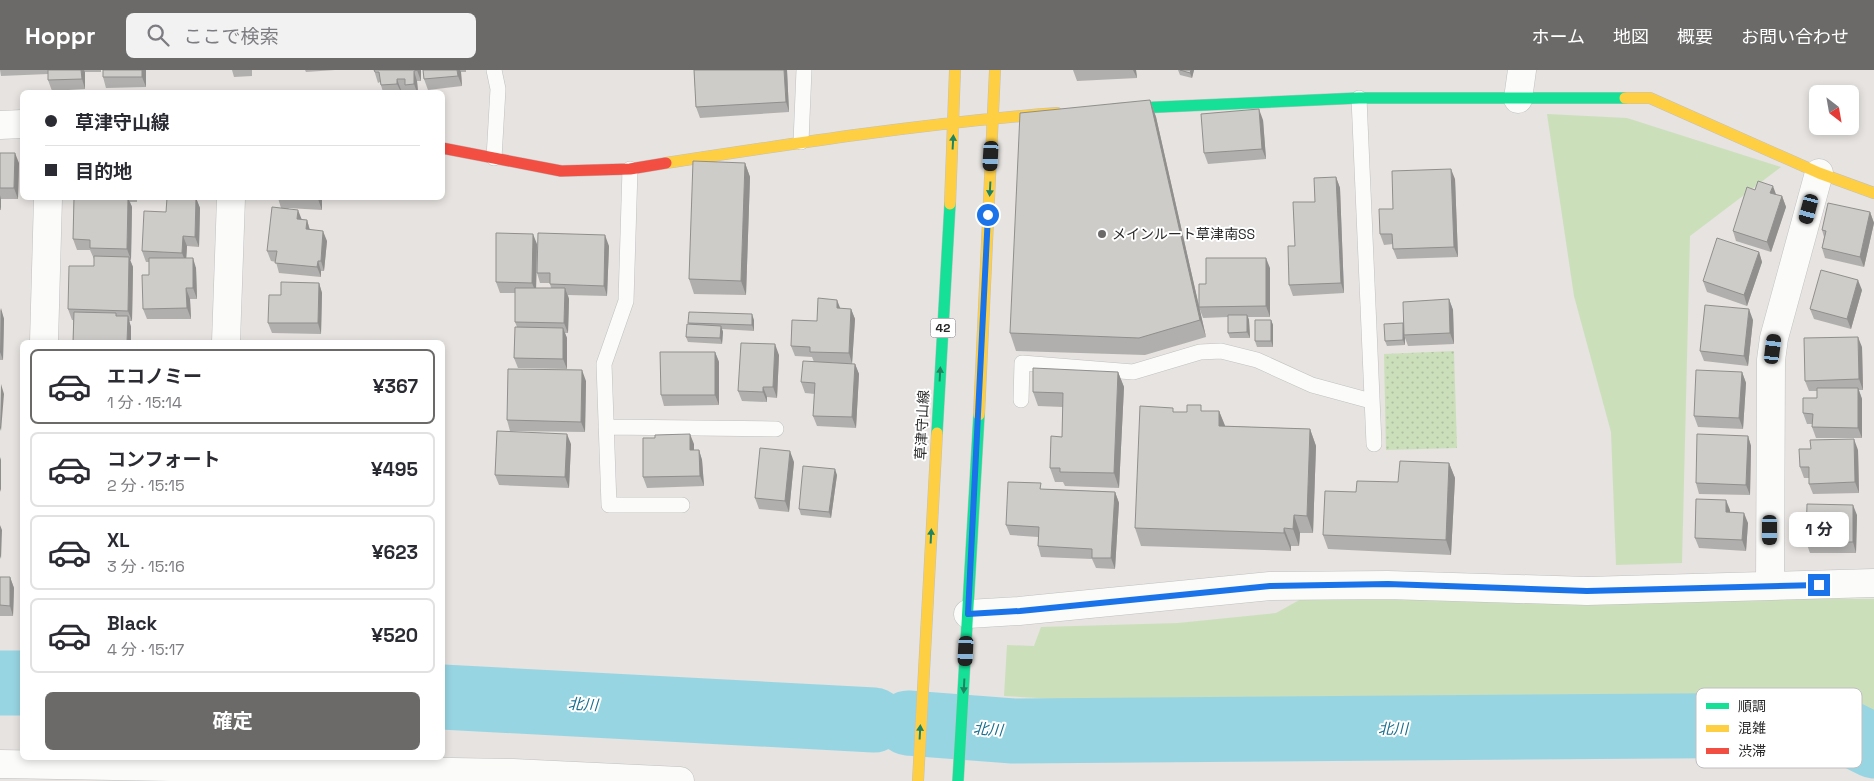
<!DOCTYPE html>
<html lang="ja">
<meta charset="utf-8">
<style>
body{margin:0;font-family:"Space Grotesk","Noto Sans JP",sans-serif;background:#f2f2f3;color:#2b2b33;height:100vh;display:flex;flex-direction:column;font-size:19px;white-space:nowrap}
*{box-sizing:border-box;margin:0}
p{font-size:16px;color:#7c7c81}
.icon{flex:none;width:28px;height:28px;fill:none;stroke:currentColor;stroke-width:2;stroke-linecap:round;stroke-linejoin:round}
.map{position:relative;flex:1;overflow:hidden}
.drawer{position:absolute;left:20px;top:270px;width:425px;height:420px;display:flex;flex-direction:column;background:#fff;border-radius:8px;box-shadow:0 2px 8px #0003}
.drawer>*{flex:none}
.guide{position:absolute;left:20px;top:20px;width:425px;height:110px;border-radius:8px;box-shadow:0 2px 8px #0003;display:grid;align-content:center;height:110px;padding:0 25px;background:#fff}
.needle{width:32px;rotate:149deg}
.tools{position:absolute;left:1809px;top:15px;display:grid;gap:10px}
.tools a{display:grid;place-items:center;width:50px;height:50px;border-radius:8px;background:#fff;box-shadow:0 2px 8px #0003;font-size:25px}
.end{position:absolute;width:22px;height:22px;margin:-11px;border:6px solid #1a73e8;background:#fff;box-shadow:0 0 0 2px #fff}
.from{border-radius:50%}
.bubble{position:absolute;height:35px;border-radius:8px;background:#fff;box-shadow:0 2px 8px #0003;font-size:16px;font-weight:700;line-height:35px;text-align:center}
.car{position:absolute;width:15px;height:30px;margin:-15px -8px;border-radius:6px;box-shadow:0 0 4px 1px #0007;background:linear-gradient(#222 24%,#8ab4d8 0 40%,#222 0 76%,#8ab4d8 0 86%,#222 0)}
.guide b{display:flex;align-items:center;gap:18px;height:48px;font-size:19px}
.guide b+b{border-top:1px solid #e1e1e2}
.guide i{width:12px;height:12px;background:#2b2b33}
ul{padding:9px 0 0;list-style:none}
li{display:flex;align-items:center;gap:15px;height:75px;margin:0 10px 8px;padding:0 15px;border:2px solid #e1e1e2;border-radius:8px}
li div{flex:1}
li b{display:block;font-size:19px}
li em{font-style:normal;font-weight:700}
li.on{border-color:#6b6a69}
li>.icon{width:45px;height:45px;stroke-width:1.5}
.primary-button{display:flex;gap:10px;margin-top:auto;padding:10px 25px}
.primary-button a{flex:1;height:58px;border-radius:8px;background:#6b6a69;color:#fff;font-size:20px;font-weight:700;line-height:58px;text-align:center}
header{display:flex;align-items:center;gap:30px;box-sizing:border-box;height:70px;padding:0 25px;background:#6b6a69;color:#fff}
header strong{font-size:24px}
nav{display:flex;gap:28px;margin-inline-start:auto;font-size:18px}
.search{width:350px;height:45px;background:#f2f2f3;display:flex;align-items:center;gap:12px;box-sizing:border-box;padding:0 18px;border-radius:8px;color:#7c7c81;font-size:19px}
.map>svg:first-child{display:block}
</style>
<header>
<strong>Hoppr</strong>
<div class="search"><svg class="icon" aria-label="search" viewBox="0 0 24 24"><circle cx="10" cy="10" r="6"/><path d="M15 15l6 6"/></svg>ここで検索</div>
<nav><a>ホーム</a><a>地図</a><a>概要</a><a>お問い合わせ</a></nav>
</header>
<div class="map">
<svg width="1874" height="711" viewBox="0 0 1874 711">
<defs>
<pattern id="park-dots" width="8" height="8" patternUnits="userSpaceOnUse" patternTransform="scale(1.25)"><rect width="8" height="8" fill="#ccdfbb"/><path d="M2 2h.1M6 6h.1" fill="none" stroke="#afbfa1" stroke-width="1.8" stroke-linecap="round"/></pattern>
</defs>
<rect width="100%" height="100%" fill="#e6e3e0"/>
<path fill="#ccdfbb" d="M1547 44 1627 48 1781 97 1690 166 1682 493 1616 495 1611 362 1574 226Z
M1303 528 1874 529V658L1834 641 1707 643 1667 638 1564 640 1349 634H1139L1004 626 1007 575 1034 576 1041 557 1178 553 1276 543Z"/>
<path fill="url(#park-dots)" d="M1454 281 1457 378 1386 380 1384 284Z"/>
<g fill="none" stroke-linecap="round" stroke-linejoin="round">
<path stroke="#98d5e3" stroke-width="65" d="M0 613H22
M442 627 874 650
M908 653 1013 661 1802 655 1840 659 1874 676"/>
<defs>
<path id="lane" d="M494 0 498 19 494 88
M1359 28 1374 374
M801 72 804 0
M630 99 626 231 604 294 609 435H682
M1021 330 1022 293 1133 302 1200 282 1221 281 1257 290 1312 315 1371 331
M606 357 776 359"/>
<path id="street" d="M1518 29 1522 0
M0 55 22 54
M44 272 48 128
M226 272 231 128
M1770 516 1771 290 1774 268 1819 103
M968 544 1019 541 1270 516 1388 515 1587 521 1874 513
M0 694 513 703 680 711"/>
<path id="fast" d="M1115 39 1359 28H1625
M937 363 950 134
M958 711 979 345"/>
<path id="slow" d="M1625 28H1650L1819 103 1874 123
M666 93C796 73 926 53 1057 43
M950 134 955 0
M979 345 995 0
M918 711 937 363"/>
<path id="jam" d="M442 78 561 101 630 99 666 93"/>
</defs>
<use href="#lane" stroke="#c1c0c1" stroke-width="16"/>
<use href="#street" stroke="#c1c0c1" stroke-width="29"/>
<use href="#fast" stroke="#c1c0c1" stroke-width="12"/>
<use href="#slow" stroke="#c1c0c1" stroke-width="12"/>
<use href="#jam" stroke="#c1c0c1" stroke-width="12"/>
<use href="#lane" stroke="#fbfbfa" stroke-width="15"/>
<use href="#street" stroke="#fbfbfa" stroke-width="28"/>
<use href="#fast" stroke="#16e098" stroke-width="11"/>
<use href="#slow" stroke="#ffcf43" stroke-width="11"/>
<use href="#jam" stroke="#f24e42" stroke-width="11"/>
</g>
<path fill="#b1afad" d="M0 0H101V2H85V19L52 21 48 10V4L1 6Z
M146 0V17L106 18 103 7Z
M232 0H252V6L234 7Z
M305 0H335L306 2Z
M374 0H421V11H417L418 22H408L406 20H401V22H383L380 12 378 13Z
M423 0H466V2H461L462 16 428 20 424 9Z
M694 0H787L789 42 700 48 696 37Z
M1073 0H1136L1137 8 1077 11Z
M1178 0H1194L1192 8 1180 5Z
M1150 30 1156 47 1206 267 1145 285 1016 281 1010 263Z
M1263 50 1266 89 1208 94 1204 83Z
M0 83 19 93 18 129H1V140H0Z
M745 93 750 107 746 225 694 224 689 209Z
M1336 107 1340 118 1344 223 1293 226 1289 215 1295 176 1315 132Z
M1455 109 1458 187 1397 189 1393 179V174L1384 175 1380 164 1393 139Z
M1755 120 1782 126 1786 137 1771 182 1736 171 1733 161Z
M72 128H137V132H130L132 137 131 190H130L133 197 132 251H129L131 257V272H73V250H72L68 239 94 196V189L90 180H77L73 169 74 130H72Z
M146 128H196L200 138 199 177 187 176 186 188 196 198 197 229H190L191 249H147L143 239 149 205V192H146L142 181 166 142 167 130H147Z
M274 128H322V140L288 138 302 150H307L310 160 327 171 324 201H321V207L279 203 276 192 271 191 267 181 281 138 278 128Z
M1870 142 1874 153 1864 197 1825 188 1822 178 1824 167 1822 160Z
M537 174 536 218H551L550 213H540L537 203 609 176 607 226 568 225 569 229 568 263H565L567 268V299L518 298 514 288 517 257 515 252V223H500L496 212Z
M1759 182 1762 192 1747 236 1707 222 1703 211Z
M1270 198V247H1248L1249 250 1250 268H1230L1228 263V247L1203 248 1199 237 1206 214Z
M319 213 322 223 321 264 272 263 268 253 281 225Z
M1862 220 1851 259 1814 249 1810 239Z
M1449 229 1453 240 1454 274 1408 276 1405 268V275L1387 276 1385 271 1403 253 1404 255Z
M0 238 4 249 3 290H0Z
M840 239H851L855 249 852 294H855L859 304 856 358 817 356 813 346 815 324 805 323 801 312 814 292 812 287 795 286 791 276 817 251Z
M754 250V261L722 259 723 262 722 274 688 272 686 267 689 254 688 253Z
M1271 250 1273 255V277H1257L1255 271Z
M1753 250 1748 296 1704 291 1700 281Z
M1862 277 1863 320H1859L1862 329V368H1816L1812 357V354H1807L1803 343 1817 328V321H1809L1805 311Z
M715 282 719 292V335L664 336 661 325Z
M779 285 777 328 767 327V332L742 331 738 321Z
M1118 302 1124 317 1119 418 1065 416 1063 412H1055L1050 398 1062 367 1063 337 1038 336 1033 322Z
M1742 302 1746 313 1743 359 1698 357 1694 346Z
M586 311 585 362 510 361 507 350Z
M1203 341H1219L1225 356 1310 359 1316 376 1313 463H1300L1299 476H1291V481L1141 476 1135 458 1174 342H1187Z
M1748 366 1751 376 1750 425 1699 424 1696 413Z
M571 374 569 418 499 415 495 405Z
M694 374V380H699L702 390 704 416 647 418 643 407Z
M1858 380 1859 423 1813 424 1809 414V408H1804L1800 397Z
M794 392 789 442 759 439 755 428Z
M1449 393 1455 408 1451 485 1328 479 1323 465 1356 422 1398 412Z
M837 405 831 448 801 445 799 439Z
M1043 419 1115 422 1119 433 1115 499 1096 498 1092 489 1041 487 1038 476V467L1010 465 1006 455Z
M1730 440V442L1748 453 1746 481 1699 478 1695 468Z
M1857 445 1856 483H1810L1806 472Z
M0 507H10L14 518 13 546H0Z"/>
<path fill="#908f8d" d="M81 0H84L85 2V19L82 9Z
M142 0H146V17L142 7Z
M417 0H421V11Z
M457 0H460L461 2 462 16 458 6Z
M784 0H787L789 42 786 32Z
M1133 0H1136L1137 8Z
M1191 0H1194L1192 8 1190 3Z
M414 1 417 11 418 22H417L414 14Z
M397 9 401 20V22L397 14Z
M1150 30 1156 47 1206 267 1200 250Z
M1259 39 1263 50 1266 89 1262 79Z
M15 83 19 93 18 129 14 118Z
M745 93 750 107 746 225 741 211Z
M1451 99 1455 109 1458 187 1454 177Z
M1336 107 1340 118 1344 223 1341 213Z
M1773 116 1777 127 1770 123Z
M0 125 1 129V140L0 137Z
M1782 126 1786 137 1771 182 1767 172Z
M128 128 132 137 131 190 127 179Z
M196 128 200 138 199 177 195 167Z
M318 128H322V140L318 129Z
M298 140 302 150 297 149Z
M1870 142 1874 153 1864 197 1860 187Z
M307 150 310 161 306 159Z
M323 161 327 171 324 201 321 191Z
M533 164 537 174 536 223 532 213Z
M605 165 609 176 607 226 604 216Z
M183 166 187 176 186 193 182 183Z
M1759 182 1762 192 1747 236 1744 225Z
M129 187 133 197 132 251 128 241Z
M193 188 196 198 197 229 193 218Z
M1266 188 1270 198V247L1266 236Z
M318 191 321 201V207L317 197Z
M1858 210 1862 220 1851 259 1847 249Z
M319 213 322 223 321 264 318 253Z
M186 218 190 229 191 249 187 238Z
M565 218 569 229 568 263 564 253Z
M1449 229 1453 240 1454 274 1450 263Z
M837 230 841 240 837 238Z
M1 238 4 249 3 290 0 282Z
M851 239 855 249 852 294 849 283Z
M1749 239 1753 250 1748 296 1744 286Z
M752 244 754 250V261L752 255Z
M1247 245 1249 250 1250 268 1247 262Z
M128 246 131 257V272H127Z
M1271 250 1273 255V277L1271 271Z
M1403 253 1405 258 1404 265 1405 268V275L1403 270Z
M721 256 723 262 722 274 720 268Z
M563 258 567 268V299L563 289Z
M1858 267 1862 277 1863 320 1859 309Z
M775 274 779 285 777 328 773 317Z
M715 282 719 292V335L715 325Z
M855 294 859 304 856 358 852 347Z
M582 300 586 311 585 362 581 352Z
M1118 302 1124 317 1119 418 1114 403Z
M1742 302 1746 313 1743 359 1739 348Z
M1 314 4 324 1 361 0 358Z
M763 317 767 327V332L763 322Z
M1858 318 1862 329V368L1858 358Z
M1219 341 1226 358 1219 356Z
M1310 359 1316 376 1313 463 1307 446Z
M567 364 571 374 569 418 565 407Z
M690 364 694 374V390L690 380Z
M1748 366 1751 376 1750 425 1746 415Z
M1854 369 1858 380 1859 423 1855 412Z
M699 380 702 390 704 416 700 406Z
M790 381 794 392 789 442 785 431Z
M0 387 1 390V422L0 419Z
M1449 393 1455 408 1451 485 1446 470Z
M835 399 837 405 831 448 829 442Z
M1115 422 1119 433 1115 499 1111 488Z
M1726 430 1730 440V453L1726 442Z
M1853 435 1857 445 1856 483 1853 472Z
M1744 443 1748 453 1746 481 1742 470Z
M1294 445 1300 463 1299 476 1293 459Z
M0 455 2 460 1 489 0 486Z
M1284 458 1291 476V481L1284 463Z
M10 507 14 518 13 546 10 536Z"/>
<path fill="#ceccc9" stroke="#908f8d" d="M48 0H81L82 9 48 10Z
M103 0H142V7H103Z
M374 0H418L414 1V14L405 15V9H397V14L381 15 379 2H375Z
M423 0H457L458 6 424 9Z
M694 0H784L786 32 696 37Z
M1180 0H1191L1190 3Z
M1150 30 1200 250 1139 268 1010 263 1020 43Z
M1259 39 1262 79 1204 83 1201 44Z
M0 83H15L14 118H0Z
M693 91 745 93 741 211 689 209Z
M1451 99 1454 177 1393 179 1392 164H1380L1379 139H1393L1392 101Z
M1336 107 1341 213 1289 215 1288 176H1295L1293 132H1315L1314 108Z
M1758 111 1773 116 1770 123 1782 126 1767 172 1733 161 1747 117 1755 120Z
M74 128H128L127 179 90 178V170L73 169Z
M167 128H196L195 167 183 166 182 183 142 181 144 141 166 142Z
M277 128H318V129Z
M1828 133 1870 142 1860 187 1822 178 1826 161 1822 160Z
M272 137 298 140 297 149 307 150 306 159 323 161 321 191H318L317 197 275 193 277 181H267Z
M496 163 533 164 532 213 496 212Z
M538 163 605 165 604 216 550 214V203H537Z
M1717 168 1759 182 1744 225 1703 211Z
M94 186 129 187 128 241 68 239 69 196H94Z
M149 188H193V218H186L187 238 143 239 142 205H149Z
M1206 188H1266V236L1199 237V214H1206Z
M1821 200 1858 210 1847 249 1810 239Z
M281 212 319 213 318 253H268L269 225H281Z
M515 218H565L564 253 515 252Z
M818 228 837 230V238L851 239 849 283 810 282V277L791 276 792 250 817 251Z
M1449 229 1450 263 1404 265 1403 232Z
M1705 235 1749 239 1744 286 1700 281Z
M74 242 116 243V246H128L127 272H73Z
M689 242 752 244V255L688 253Z
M1228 245H1247V262L1228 263Z
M1255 250H1271V271H1255Z
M1403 253V270L1385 271 1384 254Z
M687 254 721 256 720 268 686 267Z
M515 257 563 258V289L514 288Z
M1858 267 1859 309 1805 311 1804 268Z
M741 273 775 274 773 317H763V322L738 321Z
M660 282H715V325H661Z
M803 291 855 294 852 347 813 346 815 313 801 312Z
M1033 298 1118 302 1114 403 1060 402V398H1050L1051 366 1062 367 1063 323 1033 322Z
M508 299 582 300 581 352 507 350Z
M1696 300 1742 302 1739 348 1694 346Z
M1817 318H1858V358L1812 357 1813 344 1803 343V328H1817Z
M1187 335H1201V341H1219V356L1310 359 1307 446 1294 445 1293 459 1284 458V463L1135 458 1140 336 1173 338V342H1187Z
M497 361 567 364 565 407 495 405Z
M690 364V380H699L700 406 643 407V368H655V365Z
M1697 364 1748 366 1746 415 1696 413Z
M1854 369 1855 412 1809 414V397H1800L1799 379H1811L1810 370Z
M760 378 790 381 785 431 755 428Z
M1400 391 1449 393 1446 470 1323 465 1325 421 1356 422 1357 411 1398 412Z
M803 396 835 399 829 442 799 439Z
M1008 412 1041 413 1040 419 1115 422 1111 488H1092V479L1038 476 1039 457 1006 455Z
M1696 429 1726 430V442L1744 443 1742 470 1695 468Z
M1807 434 1853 435V472H1806Z
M0 507H10V536L0 535Z"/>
<defs><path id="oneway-solid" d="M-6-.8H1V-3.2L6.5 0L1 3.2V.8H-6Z" transform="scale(1.25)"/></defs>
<g fill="#208460">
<use href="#oneway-solid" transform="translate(953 72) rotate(-87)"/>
<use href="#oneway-solid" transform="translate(990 119) rotate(93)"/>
<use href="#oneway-solid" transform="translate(940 304) rotate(-87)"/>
<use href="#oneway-solid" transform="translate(931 466) rotate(-87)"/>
<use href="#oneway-solid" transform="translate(964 616) rotate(93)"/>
<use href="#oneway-solid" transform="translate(920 662) rotate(-87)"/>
</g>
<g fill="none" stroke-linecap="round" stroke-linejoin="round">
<path stroke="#1a73e8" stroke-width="6" d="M988 145 968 544 1020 541 1270 516 1388 514 1587 521 1819 515"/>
</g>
<circle fill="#6b6a69" stroke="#fff" stroke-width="2" cx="1102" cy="164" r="5"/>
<g text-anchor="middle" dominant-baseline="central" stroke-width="4" stroke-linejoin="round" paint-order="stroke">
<rect fill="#fff" stroke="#696969" stroke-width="1" x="930.5" y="248.5" width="25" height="19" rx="4"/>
<g font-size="12" font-weight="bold" fill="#292929">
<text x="943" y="258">42</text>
</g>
<g font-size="14" fill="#292929" stroke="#fff" text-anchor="start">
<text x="1112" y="164">メインルート草津南SS</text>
</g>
<g font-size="14" fill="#292929" stroke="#fff">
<text transform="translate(922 355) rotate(-87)">草津守山線</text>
</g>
<g font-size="15" font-style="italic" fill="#186e8e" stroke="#fff">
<text transform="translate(583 634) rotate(3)">北川</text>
<text x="1393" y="658">北川</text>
<text transform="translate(988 659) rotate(4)">北川</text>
</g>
</g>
<rect x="1696" y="618" width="166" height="80" rx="8" fill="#fff" stroke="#bfbfbf" stroke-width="1"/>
<rect x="1706" y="633" width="23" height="6" fill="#16e098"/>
<rect x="1706" y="655" width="23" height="7" fill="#ffcf43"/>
<rect x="1706" y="678" width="23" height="6" fill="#f24e42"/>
<g font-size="14" fill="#292929">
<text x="1738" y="641">順調</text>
<text x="1738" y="663">混雑</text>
<text x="1738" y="686">渋滞</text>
</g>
</svg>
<div class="tools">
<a><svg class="needle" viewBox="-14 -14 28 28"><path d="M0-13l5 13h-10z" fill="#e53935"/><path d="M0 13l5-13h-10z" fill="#7c7c81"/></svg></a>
</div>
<i class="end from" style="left:988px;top:145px"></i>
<i class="end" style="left:1819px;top:515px"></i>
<div class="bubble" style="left:1789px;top:442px;width:60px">1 分</div>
<i class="car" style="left:991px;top:86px;rotate:183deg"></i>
<i class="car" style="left:1809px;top:139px;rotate:195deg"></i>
<i class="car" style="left:1773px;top:279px;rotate:7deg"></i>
<i class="car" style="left:1770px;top:460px;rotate:180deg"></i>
<i class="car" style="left:966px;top:581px;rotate:183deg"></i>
<div class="guide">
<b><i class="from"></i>草津守山線</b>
<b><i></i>目的地</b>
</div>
<section class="drawer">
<ul>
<li class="on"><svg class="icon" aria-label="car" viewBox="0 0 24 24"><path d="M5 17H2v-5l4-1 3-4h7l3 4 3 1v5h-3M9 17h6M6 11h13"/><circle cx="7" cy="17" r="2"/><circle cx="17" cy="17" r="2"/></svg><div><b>エコノミー</b><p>1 分 · 15:14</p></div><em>¥367</em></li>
<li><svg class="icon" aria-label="car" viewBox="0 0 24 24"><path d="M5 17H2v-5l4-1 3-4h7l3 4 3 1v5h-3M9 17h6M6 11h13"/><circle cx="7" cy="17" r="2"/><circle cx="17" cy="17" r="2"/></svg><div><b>コンフォート</b><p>2 分 · 15:15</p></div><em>¥495</em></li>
<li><svg class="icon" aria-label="car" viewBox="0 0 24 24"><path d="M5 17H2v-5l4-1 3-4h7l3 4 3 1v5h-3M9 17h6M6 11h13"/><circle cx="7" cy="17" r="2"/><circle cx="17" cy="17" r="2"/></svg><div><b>XL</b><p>3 分 · 15:16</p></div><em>¥623</em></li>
<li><svg class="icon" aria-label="car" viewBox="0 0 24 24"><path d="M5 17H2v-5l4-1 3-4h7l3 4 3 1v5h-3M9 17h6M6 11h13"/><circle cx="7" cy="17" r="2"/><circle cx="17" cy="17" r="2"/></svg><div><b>Black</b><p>4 分 · 15:17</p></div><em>¥520</em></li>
</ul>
<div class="primary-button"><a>確定</a></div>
</section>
</div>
